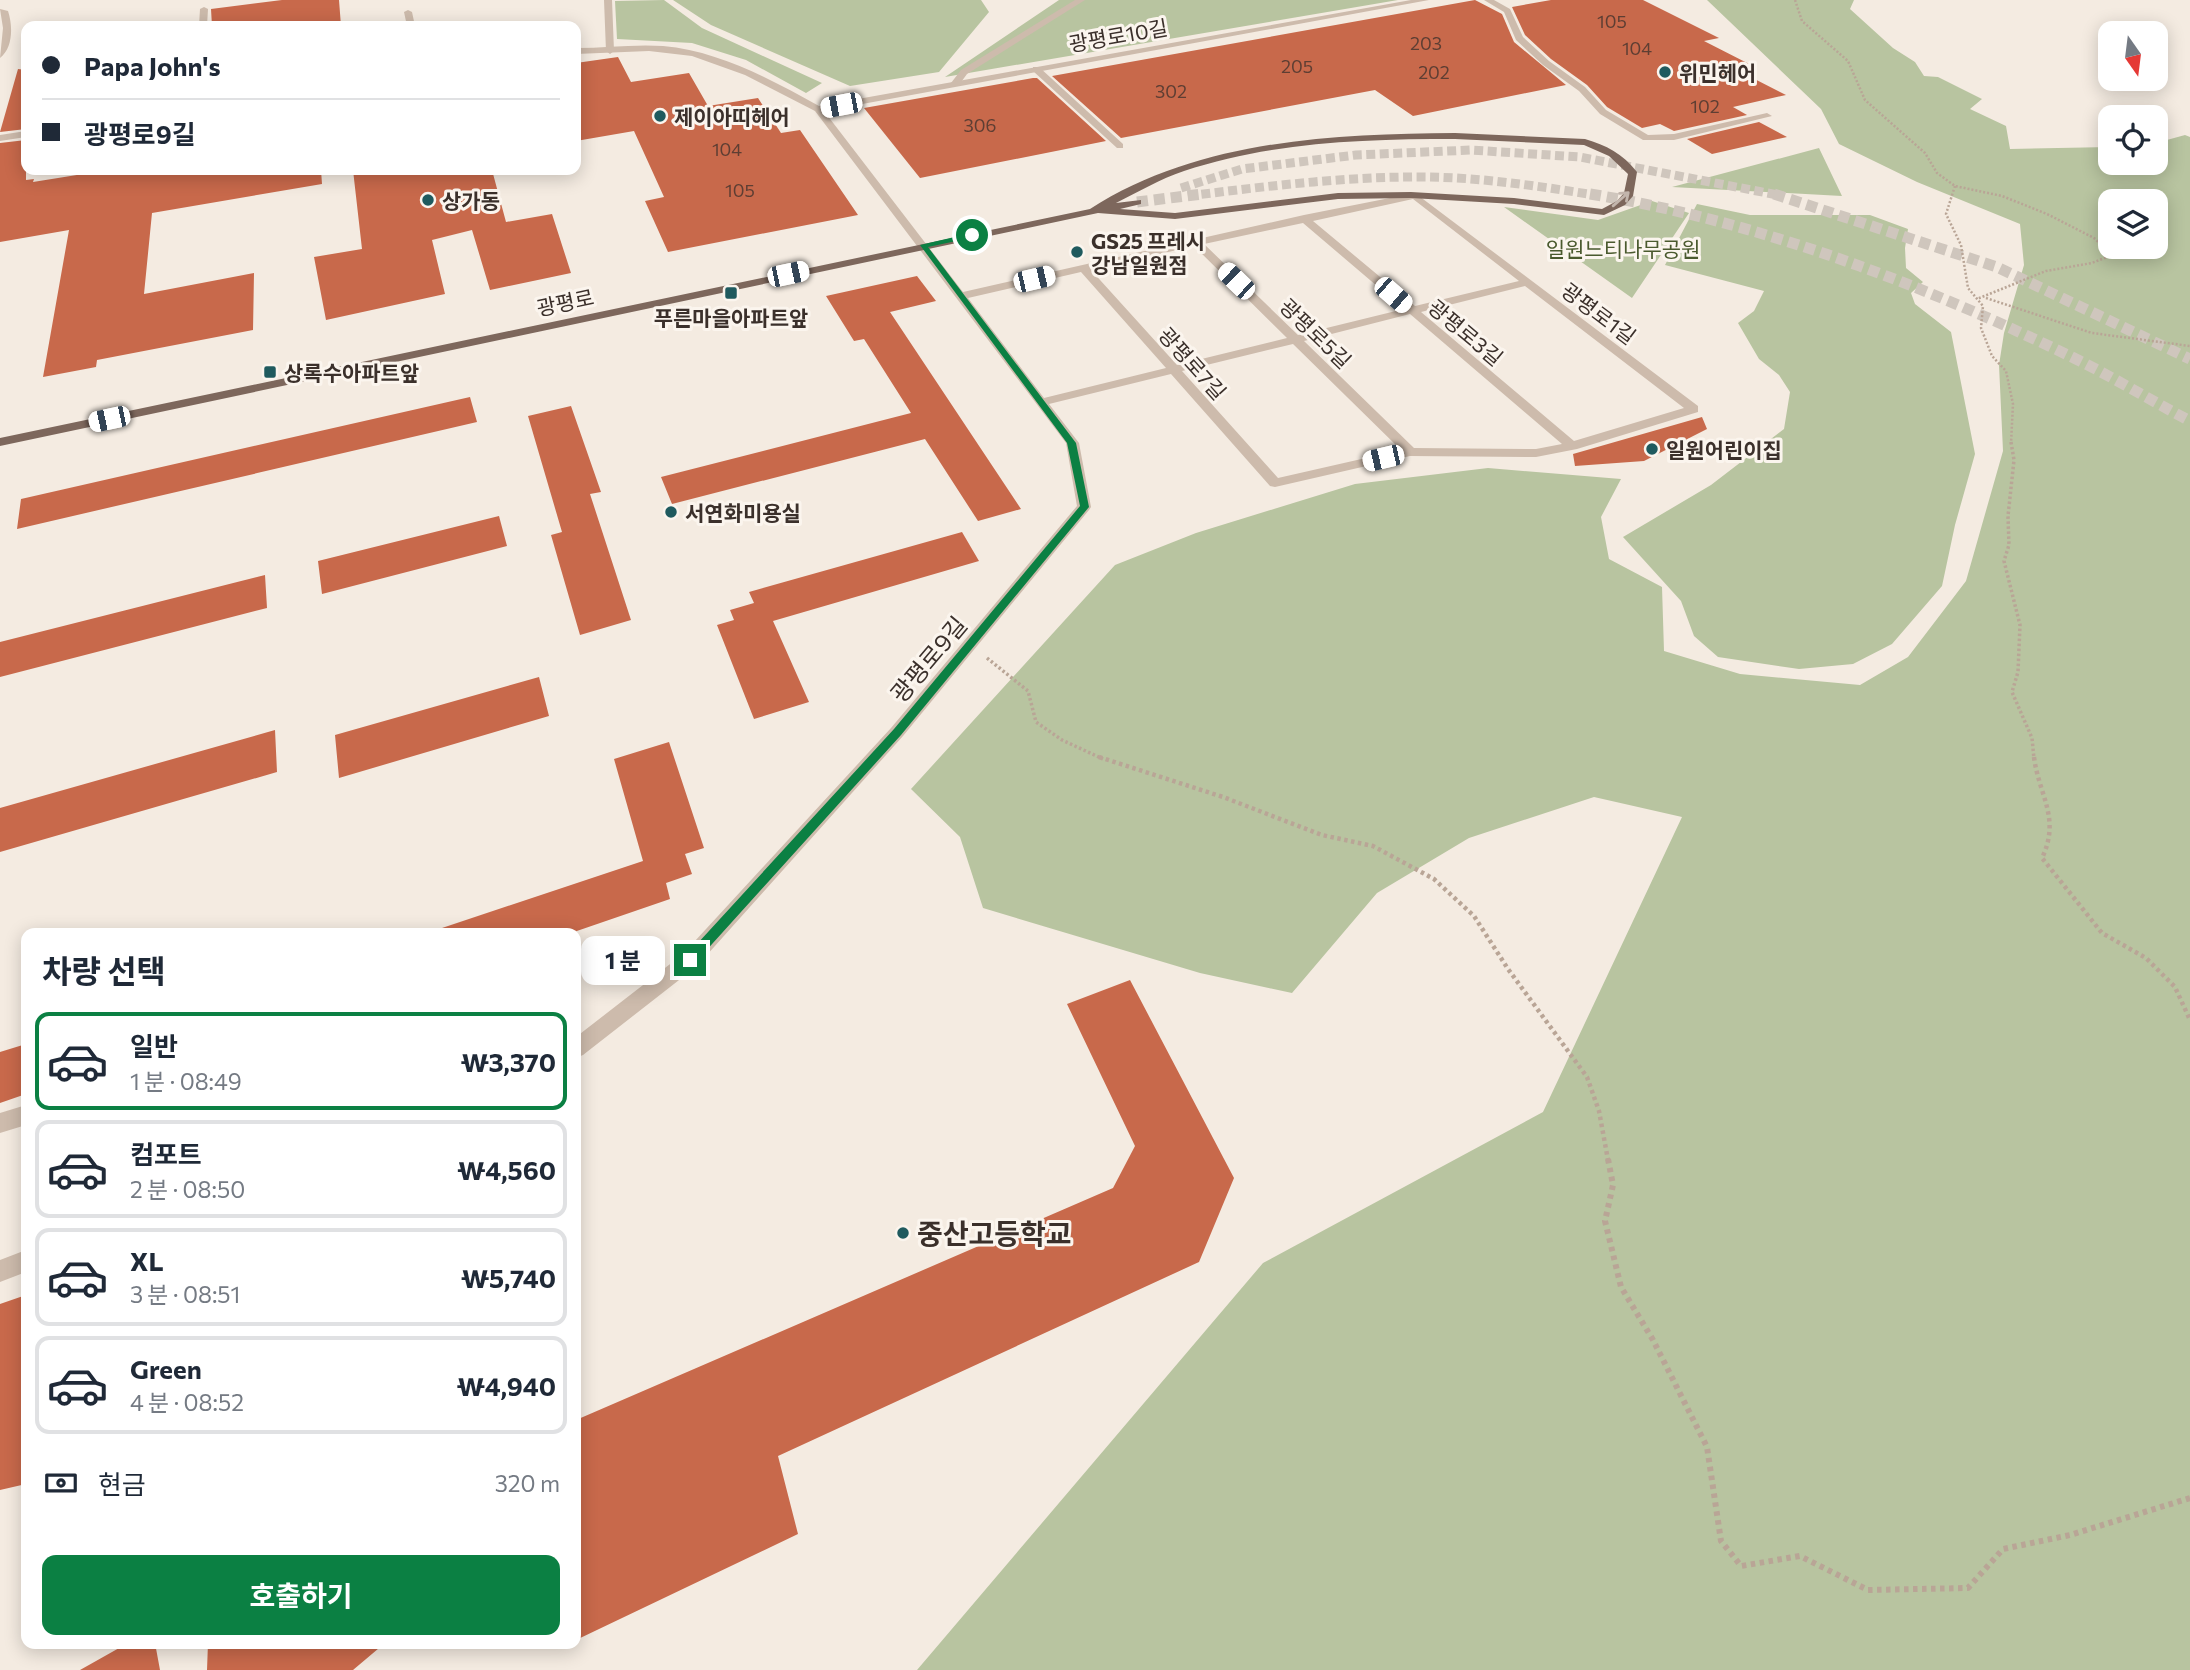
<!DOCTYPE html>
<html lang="ko">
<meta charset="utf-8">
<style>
body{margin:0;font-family:Commissioner,"Noto Sans KR",sans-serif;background:#f2f2f3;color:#1f2937;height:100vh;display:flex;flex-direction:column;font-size:26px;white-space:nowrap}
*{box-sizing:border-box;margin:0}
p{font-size:23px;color:#747a83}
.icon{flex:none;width:38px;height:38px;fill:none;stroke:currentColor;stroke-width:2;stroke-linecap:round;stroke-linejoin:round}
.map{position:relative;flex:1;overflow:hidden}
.details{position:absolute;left:21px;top:928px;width:560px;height:721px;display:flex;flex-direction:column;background:#fff;border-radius:14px;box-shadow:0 4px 18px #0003}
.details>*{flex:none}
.guide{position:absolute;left:21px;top:21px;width:560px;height:154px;border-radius:14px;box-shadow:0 4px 18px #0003;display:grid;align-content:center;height:154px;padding:0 21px;background:#fff}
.needle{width:46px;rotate:166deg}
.buttons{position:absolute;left:2098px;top:21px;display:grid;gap:14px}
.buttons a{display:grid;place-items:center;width:70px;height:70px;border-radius:14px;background:#fff;box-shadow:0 4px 18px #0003;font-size:35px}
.end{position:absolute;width:32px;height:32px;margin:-16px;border:9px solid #0b8043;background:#fff;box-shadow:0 0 0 4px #fff}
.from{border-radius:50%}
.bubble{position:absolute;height:49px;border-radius:14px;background:#fff;box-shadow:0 4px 18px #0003;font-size:23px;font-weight:700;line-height:49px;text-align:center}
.car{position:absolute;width:21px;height:42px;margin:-21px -10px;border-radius:9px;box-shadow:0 0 5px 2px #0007;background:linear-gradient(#fff 24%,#345 0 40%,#fff 0 76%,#345 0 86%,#fff 0)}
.guide b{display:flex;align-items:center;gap:24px;height:66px;font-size:26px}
.guide b+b{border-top:2px solid #e0e1e3}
.guide i{width:18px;height:18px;background:#1f2937}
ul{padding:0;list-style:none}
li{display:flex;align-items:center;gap:21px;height:98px;margin:0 14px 10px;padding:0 7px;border:4px solid #e0e1e3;border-radius:14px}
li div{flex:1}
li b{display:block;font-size:26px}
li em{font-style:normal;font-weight:700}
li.current{border-color:#0b8043}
li>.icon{width:63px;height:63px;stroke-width:1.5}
h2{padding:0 21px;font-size:32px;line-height:84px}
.pay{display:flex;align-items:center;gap:18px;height:77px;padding:0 21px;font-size:26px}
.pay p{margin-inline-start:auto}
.action{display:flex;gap:14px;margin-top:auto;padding:14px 21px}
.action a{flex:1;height:80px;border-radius:14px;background:#0b8043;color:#fff;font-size:28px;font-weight:700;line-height:80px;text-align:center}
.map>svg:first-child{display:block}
</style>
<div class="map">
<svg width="2190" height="1670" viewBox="0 0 2190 1670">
<rect width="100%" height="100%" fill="#f4ebe1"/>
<path fill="#b8c4a0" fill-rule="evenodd" d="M664 0 702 28 822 83 806 93 746 60 692 43 617 39 615 1Z
M673 0H981L989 12 939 72 850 86 711 25Z
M1059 0H1398L945 77Z
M1707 0H1854L1850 9 1893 48 1915 62 1924 76 1938 77 1982 99 1970 109 2006 126 2010 149 2110 147V163H2156V143L2185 135 2190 137V1670H917L1263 1263 1543 1112 1682 817 1594 797 1469 838 1377 893 1292 993 1200 973 983 908 960 837 911 789 1115 565 1196 533 1355 484 1488 468 1621 479 1601 517 1609 559 1662 587 1664 651 1740 674 1860 685 1908 657 1966 581 2003 451 1999 365 2004 333 2024 265 2020 224 1917 182 1839 144 1821 109ZM2110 201H2156V247H2110Z
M1819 148 1842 196 1672 187Z
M1652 201 1689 213 1632 298 1504 207 1598 220Z
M1697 204 1750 215H1870L1908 229 1905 248 1906 268 1923 282 1911 293 1915 304 1951 332 1975 454 1955 525 1942 586 1892 644 1853 664 1799 669 1718 657 1694 636 1681 601 1623 537 1711 485 1784 429 1790 392 1779 375 1759 359 1738 323 1754 311 1764 291 1665 265Z"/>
<path fill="#c8694b" d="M282 0H339L341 26H212L211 9Z
M1475 0 1502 14 1514 42 1566 85 1413 116 1375 90 1121 138 1052 76Z
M1551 0H1643L1719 38 1704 41 1755 67 1737 70 1786 95 1733 107 1747 115 1674 131 1660 124 1642 128 1607 107 1587 85 1551 59 1525 35 1512 7Z
M618 57 631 82 689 73 708 106 758 98 781 133 800 130 858 215 668 252 645 201 664 197 634 131 576 141V63Z
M18 69 26 70V129L0 132Z
M1033 78H1037L1106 141 920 178 864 108Z
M1759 122 1787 137 1712 154 1687 139Z
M26 140V180L34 179 33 182 108 170H321L322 184 152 213 144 294 254 273 253 330 97 360 96 367 43 377 69 230 0 242V143Z
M353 170H492L506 222 552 214 571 273 490 290 472 230 432 240 445 294 326 320 314 257 362 249Z
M917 276 936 301 890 312 1021 509 978 521 925 439 672 504 661 477 911 413 864 339 854 341 826 296Z
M470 397 477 422 17 529 21 499Z
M571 406 601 492 590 494 631 620 580 635 551 535 562 532 528 416Z
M1702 417 1707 429 1644 461 1575 466 1573 454Z
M499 516 507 546 322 594 318 561Z
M962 532 979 561 773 621 809 702 754 719 717 625 734 620 730 610 754 603 749 592Z
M265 575 267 608 0 677V642Z
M539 677 549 716 339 778 335 735Z
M275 730 277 772 0 852V808Z
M669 742 704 848 685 854 692 874 666 883 670 899 571 933H443L442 928 643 861 614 759Z
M1130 980 1234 1178 1199 1262 778 1456 798 1534 576 1640V1420L1113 1188 1135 1146 1067 1004Z
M26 1044V1094L0 1103V1052Z
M26 1295V1484L0 1490V1304Z
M128 1643H155L160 1670H80Z
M208 1643H385L353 1670H207Z"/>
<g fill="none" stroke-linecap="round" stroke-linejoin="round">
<path stroke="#cfc6bd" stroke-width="9" stroke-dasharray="9 4.5" stroke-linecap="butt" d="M1181 188 1242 169 1356 155 1471 150 1580 157 1783 196
M1188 196C1268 186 1349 176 1430 177 1487 178 1544 187 1601 196"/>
<path stroke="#cfc6bd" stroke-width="11" stroke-dasharray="11 6" stroke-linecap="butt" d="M1590 194C1759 221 1925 285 2078 360 2116 379 2152 401 2190 421
M1774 194 1997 267 2190 359
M1137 202 1202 194"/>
<path stroke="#b9a596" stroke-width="2.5" stroke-dasharray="2 2" stroke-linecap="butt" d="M1795 0 1802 21 1848 61 1865 100 1925 153 1937 173 1955 186 2002 196 2047 214 2094 238 2112 255 2092 263 2046 271 1977 299
M1955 186 1946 214 1961 245 1968 288 1983 306 1981 328 1992 356 2006 371 2013 404 2011 444
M1986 298 2092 333 2190 346"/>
<path stroke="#b9a596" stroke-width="3.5" stroke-dasharray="2.5 2.5" stroke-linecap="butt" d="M2011 442 2014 460 2008 516 2009 545 2004 561 2020 625 2018 672 2012 692 2032 738 2034 759
M987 658 1028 691 1036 722 1062 740 1103 759"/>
<path stroke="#b9a596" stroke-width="4.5" stroke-dasharray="3.5 3.5" stroke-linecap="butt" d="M1099 757 1223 797 1322 835 1373 846 1434 879 1474 916 1508 969 1587 1077 1599 1111 1608 1160
M2034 757C2039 796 2061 818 2042 858L2102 933 2146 958 2175 987 2190 1020"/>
<path stroke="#b9a596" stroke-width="6" stroke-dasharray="4.5 4.5" stroke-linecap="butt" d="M1608 1159 1613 1185 1605 1221 1621 1287 1653 1340 1707 1447 1721 1541 1741 1566 1800 1556 1868 1590 1968 1588 2003 1549 2070 1535 2190 1498"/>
<path fill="#cdbbac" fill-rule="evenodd" d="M604 0H612L614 51 610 54 606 51Z
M1075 0H1085L967 74 959 85 951 83 961 70Z
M1484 0H1494L1510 9 1523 37 1549 61 1585 87 1606 110 1648 135 1674 134 1767 113 1772 116 1674 140H1643L1600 114 1579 91 1543 65 1516 40 1504 12Z
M204 7 208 9 207 26H199L200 9Z
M0 9 8 11C13 26 13 48 0 58L3 28Z
M408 10 412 12 415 26H407L404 12Z
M1033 67H1039L1123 144V148H1117L1033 71Z"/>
<path fill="#cdbbac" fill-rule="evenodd" d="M1411 0H1429L824 111 963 292 1304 215 1415 193 1698 406V412L1577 449 1536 457 1410 456 1275 487 1270 486 1171 374 1049 404 1079 443 1091 507 1089 510 903 736 697 966 583 1055 576 1058V1037L683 954 891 728 1077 506 1066 443 815 111 745 75 692 56 649 51 576 54V48C605 48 634 44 663 46 719 51 770 79 819 106ZM1413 199 1519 281 1415 306 1313 221ZM1303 223 1404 309 1298 335 1204 244ZM1194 246 1287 338 1177 365 1091 270ZM1081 272 1166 368 1044 398 968 298ZM1525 286 1684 408 1574 441 1421 312ZM1410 314 1562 444 1536 449 1414 448 1304 341ZM1293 344 1401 450 1278 478 1182 371Z
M26 131V137L0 141V135Z
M26 1105V1125L0 1133V1113Z
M26 1250V1272L0 1282V1260Z"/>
<path fill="#7d675c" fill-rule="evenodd" d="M1455 133 1585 139C1606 145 1623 154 1637 172L1633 196 1625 205 1604 215 1514 204 1411 198 1338 199 1175 219 1098 213 0 446V438L1090 209C1198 140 1331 134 1455 133ZM1455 139 1584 145 1609 156 1628 174 1624 193 1617 201 1602 209 1514 198 1411 192 1338 193 1175 213 1120 209 1141 204V200L1116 203C1138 192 1160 179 1184 171 1271 142 1364 139 1455 139Z"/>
</g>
<defs><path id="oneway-shaft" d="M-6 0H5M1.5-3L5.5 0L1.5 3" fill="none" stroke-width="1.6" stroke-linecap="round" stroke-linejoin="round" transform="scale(1.75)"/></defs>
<use stroke="#c2b5ac" href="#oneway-shaft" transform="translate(1621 199) rotate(-41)"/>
<path fill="#0b8043" d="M972 233 975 237 928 247 1076 443 1089 507 901 735 694 964H686V956L894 729 1080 506 1067 443 920 245Z"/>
<g fill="#1f5a5e" stroke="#fbf5ee" stroke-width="2.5">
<circle cx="1665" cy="72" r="7"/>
<circle cx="660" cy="116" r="7"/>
<circle cx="428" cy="200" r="7"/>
<circle cx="1077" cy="252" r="7"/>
<rect x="724" y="286" width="14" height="14" rx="3.5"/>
<rect x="263" y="365" width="14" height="14" rx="3.5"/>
<circle cx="1652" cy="449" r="7"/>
<circle cx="671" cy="512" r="7"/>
<circle cx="903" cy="1233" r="7"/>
</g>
<g text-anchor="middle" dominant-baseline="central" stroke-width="6" stroke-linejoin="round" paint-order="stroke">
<g font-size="18" fill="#5e3e33">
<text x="1612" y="21">105</text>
<text x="1426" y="43">203</text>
<text x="1637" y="48">104</text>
<text x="1297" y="66">205</text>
<text x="1434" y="72">202</text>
<text x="1171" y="91">302</text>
<text x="1705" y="106">102</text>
<text x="980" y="125">306</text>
<text x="727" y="149">104</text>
<text x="740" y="190">105</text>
</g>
<g font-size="21" fill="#3b302b" stroke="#fbf5ee">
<text transform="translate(1118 35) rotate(-10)">광평로10길</text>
<text transform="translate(565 302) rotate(-12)">광평로</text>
<text transform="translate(1599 313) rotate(37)">광평로1길</text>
<text transform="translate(1466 332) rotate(40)">광평로3길</text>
<text transform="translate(1316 333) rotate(44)">광평로5길</text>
<text transform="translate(1193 363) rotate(48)">광평로7길</text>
</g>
<g font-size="21" font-weight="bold" fill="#3b302b" stroke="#fbf5ee" text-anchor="start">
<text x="1679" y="72">위민헤어</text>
<text x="674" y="116">제이아띠헤어</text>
<text x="442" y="200">상가동</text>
<text x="1091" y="240">GS25 프레시<tspan x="1091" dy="24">강남일원점</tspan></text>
<text x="731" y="317" text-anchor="middle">푸른마을아파트앞</text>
<text x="284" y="372">상록수아파트앞</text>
<text x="1666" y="449">일원어린이집</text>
<text x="685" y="512">서연화미용실</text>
</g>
<g font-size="21" fill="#4a5a2e" stroke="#fbf5ee">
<text x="1623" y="248">일원느티나무공원</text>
</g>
<g font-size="24" fill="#3b302b" stroke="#fbf5ee">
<text transform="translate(928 659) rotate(-50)">광평로9길</text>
</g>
<g font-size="28" font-weight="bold" fill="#3b302b" stroke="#fbf5ee" text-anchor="start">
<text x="917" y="1233">중산고등학교</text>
</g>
</g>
</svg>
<div class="buttons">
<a><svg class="needle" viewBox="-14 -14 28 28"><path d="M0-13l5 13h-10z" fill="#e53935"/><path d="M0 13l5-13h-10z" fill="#747a83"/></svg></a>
<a><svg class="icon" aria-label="locate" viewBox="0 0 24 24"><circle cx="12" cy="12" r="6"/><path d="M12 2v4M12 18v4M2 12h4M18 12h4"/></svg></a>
<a><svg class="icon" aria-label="layers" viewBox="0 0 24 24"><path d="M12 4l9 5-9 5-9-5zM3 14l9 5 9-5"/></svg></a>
</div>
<i class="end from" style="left:972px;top:235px"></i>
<i class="end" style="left:690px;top:960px"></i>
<div class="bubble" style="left:581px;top:936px;width:84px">1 분</div>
<i class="car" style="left:841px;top:105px;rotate:259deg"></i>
<i class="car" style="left:788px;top:274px;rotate:78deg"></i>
<i class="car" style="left:1034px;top:279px;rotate:77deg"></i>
<i class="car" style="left:1236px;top:281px;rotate:314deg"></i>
<i class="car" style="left:1393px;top:295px;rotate:131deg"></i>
<i class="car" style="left:109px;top:419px;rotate:258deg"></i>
<i class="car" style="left:1383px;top:458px;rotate:257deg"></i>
<div class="guide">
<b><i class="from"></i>Papa John's</b>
<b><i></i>광평로9길</b>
</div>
<section class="details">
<h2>차량 선택</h2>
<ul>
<li class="current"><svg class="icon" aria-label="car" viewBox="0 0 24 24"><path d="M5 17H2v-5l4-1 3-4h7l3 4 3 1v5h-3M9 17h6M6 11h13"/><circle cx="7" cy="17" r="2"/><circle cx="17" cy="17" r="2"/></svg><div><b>일반</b><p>1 분 · 08:49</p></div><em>₩3,370</em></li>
<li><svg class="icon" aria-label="car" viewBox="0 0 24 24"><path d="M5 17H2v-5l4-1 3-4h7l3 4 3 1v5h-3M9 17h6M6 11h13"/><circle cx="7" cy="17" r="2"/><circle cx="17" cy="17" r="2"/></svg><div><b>컴포트</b><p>2 분 · 08:50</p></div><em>₩4,560</em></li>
<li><svg class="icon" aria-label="car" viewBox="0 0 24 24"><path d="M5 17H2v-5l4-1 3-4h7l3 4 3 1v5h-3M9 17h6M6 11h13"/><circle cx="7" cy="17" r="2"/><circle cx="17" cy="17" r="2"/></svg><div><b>XL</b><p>3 분 · 08:51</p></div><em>₩5,740</em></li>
<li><svg class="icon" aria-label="car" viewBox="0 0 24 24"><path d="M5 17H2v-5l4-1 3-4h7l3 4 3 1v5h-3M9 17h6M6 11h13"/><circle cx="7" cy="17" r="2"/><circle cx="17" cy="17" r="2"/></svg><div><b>Green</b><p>4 분 · 08:52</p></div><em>₩4,940</em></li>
</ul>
<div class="pay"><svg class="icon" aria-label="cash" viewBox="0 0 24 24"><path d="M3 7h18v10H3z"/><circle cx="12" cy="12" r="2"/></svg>현금<p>320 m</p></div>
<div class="action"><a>호출하기</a></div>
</section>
</div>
